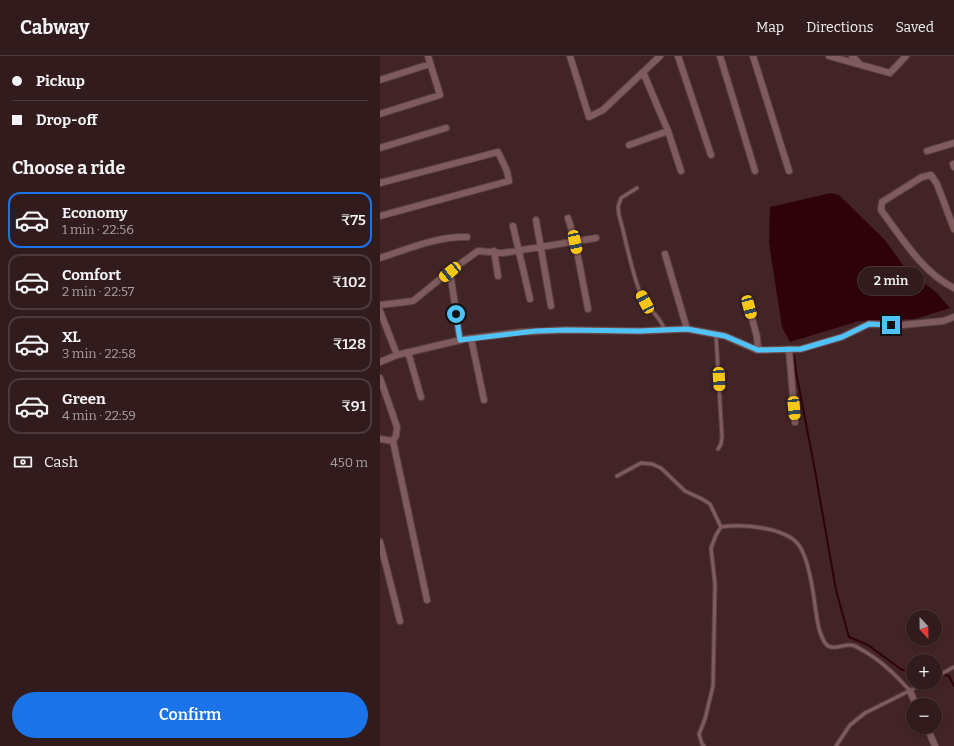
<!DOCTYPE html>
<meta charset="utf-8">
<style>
body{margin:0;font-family:Bitter,serif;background:#3a2425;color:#f1f3f6;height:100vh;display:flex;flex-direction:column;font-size:15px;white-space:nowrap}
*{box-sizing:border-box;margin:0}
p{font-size:13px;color:#a8a1a3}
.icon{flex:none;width:22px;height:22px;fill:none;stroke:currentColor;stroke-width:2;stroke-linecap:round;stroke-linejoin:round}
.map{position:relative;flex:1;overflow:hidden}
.sheet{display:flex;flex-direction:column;background:#321b1c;width:380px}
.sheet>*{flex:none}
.banner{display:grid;align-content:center;height:88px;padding:0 12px;background:#321b1c}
.needle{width:26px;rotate:158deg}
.fabs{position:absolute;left:526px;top:554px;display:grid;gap:8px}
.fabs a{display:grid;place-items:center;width:36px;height:36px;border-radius:50%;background:#321b1c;box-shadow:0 2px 6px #0003,0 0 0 1px #4d393b;font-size:20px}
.end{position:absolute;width:18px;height:18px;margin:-9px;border:5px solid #4fc3f7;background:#111;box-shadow:0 0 0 2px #111}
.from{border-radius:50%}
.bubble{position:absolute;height:28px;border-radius:14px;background:#321b1c;box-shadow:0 2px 6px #0003,0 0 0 1px #4d393b;font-size:13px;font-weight:600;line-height:28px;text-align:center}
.car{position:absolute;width:12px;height:24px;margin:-12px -6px;border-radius:5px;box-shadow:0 0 3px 1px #0007;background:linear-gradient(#f5c518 24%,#345 0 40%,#f5c518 0 76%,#345 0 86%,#f5c518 0)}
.banner b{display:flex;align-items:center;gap:14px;height:38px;font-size:15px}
.banner b+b{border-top:1px solid #4d393b}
.banner i{width:10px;height:10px;background:#f1f3f6}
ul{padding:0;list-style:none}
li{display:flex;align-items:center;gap:12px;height:56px;margin:0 8px 6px;padding:0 4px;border:2px solid #4d393b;border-radius:12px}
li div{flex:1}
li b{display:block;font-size:15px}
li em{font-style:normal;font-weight:600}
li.on{border-color:#1a73e8}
li>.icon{width:36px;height:36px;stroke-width:1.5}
h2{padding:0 12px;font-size:18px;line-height:48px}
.pay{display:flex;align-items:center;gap:10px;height:44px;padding:0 12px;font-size:15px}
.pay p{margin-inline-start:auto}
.cta{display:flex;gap:8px;margin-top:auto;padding:8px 12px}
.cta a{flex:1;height:46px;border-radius:24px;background:#1a73e8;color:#fff;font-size:16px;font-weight:600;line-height:46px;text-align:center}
header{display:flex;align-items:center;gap:24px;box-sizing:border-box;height:56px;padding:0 20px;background:#321b1c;border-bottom:1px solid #4d393b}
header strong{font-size:19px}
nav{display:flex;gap:22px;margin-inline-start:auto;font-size:14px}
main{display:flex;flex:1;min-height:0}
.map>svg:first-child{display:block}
</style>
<header>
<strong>Cabway</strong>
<nav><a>Map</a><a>Directions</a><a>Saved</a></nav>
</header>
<main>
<section class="sheet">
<div class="banner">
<b><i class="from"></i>Pickup</b>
<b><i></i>Drop-off</b>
</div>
<h2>Choose a ride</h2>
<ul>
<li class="on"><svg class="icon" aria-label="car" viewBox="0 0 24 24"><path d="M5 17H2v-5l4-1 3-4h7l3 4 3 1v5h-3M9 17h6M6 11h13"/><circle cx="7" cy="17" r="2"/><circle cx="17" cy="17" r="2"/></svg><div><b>Economy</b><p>1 min · 22:56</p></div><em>₹75</em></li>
<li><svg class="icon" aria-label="car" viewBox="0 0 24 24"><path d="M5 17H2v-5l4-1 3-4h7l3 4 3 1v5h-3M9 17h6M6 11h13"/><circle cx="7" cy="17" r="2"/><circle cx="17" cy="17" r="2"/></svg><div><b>Comfort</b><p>2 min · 22:57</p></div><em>₹102</em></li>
<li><svg class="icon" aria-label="car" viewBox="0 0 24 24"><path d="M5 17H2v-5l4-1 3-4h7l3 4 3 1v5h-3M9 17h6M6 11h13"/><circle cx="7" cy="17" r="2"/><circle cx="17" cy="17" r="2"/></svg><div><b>XL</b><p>3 min · 22:58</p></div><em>₹128</em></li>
<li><svg class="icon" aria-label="car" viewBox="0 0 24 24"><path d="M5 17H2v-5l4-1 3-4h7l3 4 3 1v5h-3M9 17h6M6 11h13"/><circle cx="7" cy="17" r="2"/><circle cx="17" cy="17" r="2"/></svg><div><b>Green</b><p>4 min · 22:59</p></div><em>₹91</em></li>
</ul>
<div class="pay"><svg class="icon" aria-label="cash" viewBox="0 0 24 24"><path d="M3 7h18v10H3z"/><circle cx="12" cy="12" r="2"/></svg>Cash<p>450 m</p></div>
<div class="cta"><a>Confirm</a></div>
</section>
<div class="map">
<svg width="574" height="690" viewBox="0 0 574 690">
<rect width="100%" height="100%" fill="#432426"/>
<path fill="#2f0209" d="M451 137 459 139 505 184 528 216 555 235 570 252 535 263 479 265 410 286 402 271 389 187 390 151Z"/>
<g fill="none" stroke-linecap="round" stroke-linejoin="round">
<path stroke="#2f0209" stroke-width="2" d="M414 299 416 316 434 409 456 534 469 581 488 589 522 614 533 615
M555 616 569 620 574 630"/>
<defs>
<path id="lane" d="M257 132 241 142 238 151 239 159C246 183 251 215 261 239 267 252 280 260 285 274
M336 279 342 381 341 388 338 393
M237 420 261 407 272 408 281 412 305 435 322 443 330 448 341 471
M555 621 574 611
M324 690 322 688 319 678 325 663 333 630 335 528 331 492 336 479 341 471C362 468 404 471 418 488 428 500 433 534 435 549 437 562 438 576 445 587 452 596 463 588 471 589 474 589 479 592 482 594 501 604 516 619 530 635
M456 690 470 669 485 657 545 627"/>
<path id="street" d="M190 0 209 61 223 54 280 0
M298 0 331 99
M340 0 375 115
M373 0 409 115
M449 0 510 17 526 0
M472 0 481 9
M263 16 288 75 301 115
M0 24 50 8
M0 58 60 39 48 0
M249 89 288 75
M0 92 66 72
M547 95 574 87
M573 108 574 111
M0 127 118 96 127 115 129 125 0 160
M188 162 195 185 208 253
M156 164 171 250
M133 170 150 243
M574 173 557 128 551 119 542 121 502 146 501 154C522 182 542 216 574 232
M114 195 118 220
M285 198 307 273
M0 202C28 193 57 180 87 181
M0 249 33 245 70 215
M369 251 377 281 378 294
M0 255 17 299
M91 282 104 344
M80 284 70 215 98 195 123 197 216 182
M409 293 415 366
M28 296 41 341
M0 306 17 299 85 283 141 276 186 274 260 275 307 273 345 280 377 294 421 293 462 281 489 268 522 269 563 265 574 261
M0 322 17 371 16 380 13 385 47 544
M0 383 13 385
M0 486 20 565
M530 635 536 649
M547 671 555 690"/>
</defs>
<use href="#lane" stroke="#5a4042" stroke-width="5"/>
<use href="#street" stroke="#5a4042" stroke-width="8"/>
<use href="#lane" stroke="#805b5d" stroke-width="3"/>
<use href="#street" stroke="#805b5d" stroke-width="6"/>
</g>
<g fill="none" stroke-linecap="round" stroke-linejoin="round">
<path stroke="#4fc3f7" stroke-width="5" d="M76 258 80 284 156 275 186 274 260 275 307 273 345 280 378 294 421 293 462 281 489 268 511 269"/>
</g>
</svg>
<div class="fabs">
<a><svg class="needle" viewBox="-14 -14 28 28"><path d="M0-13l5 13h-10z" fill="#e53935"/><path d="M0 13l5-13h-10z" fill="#a8a1a3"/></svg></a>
<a>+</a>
<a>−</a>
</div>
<i class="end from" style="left:76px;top:258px"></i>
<i class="end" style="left:511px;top:269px"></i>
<div class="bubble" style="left:478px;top:211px;width:66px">2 min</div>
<i class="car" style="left:195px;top:186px;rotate:168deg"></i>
<i class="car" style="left:70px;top:216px;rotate:231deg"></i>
<i class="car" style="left:265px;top:246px;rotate:332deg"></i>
<i class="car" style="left:369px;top:251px;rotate:165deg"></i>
<i class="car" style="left:339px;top:323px;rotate:177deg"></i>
<i class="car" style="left:414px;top:352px;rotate:175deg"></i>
</div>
</main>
